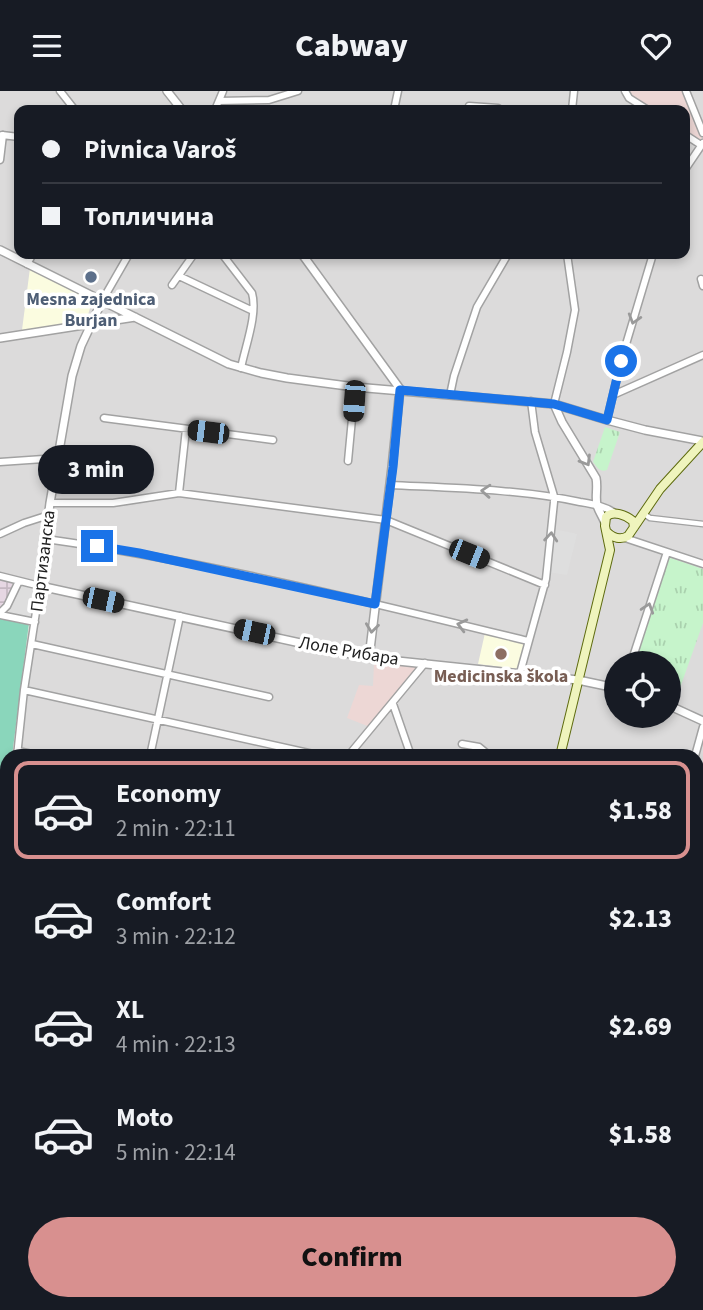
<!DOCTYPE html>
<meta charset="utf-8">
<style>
body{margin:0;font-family:"Source Sans 3",sans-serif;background:#20242c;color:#f1f3f6;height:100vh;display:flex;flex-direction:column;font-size:26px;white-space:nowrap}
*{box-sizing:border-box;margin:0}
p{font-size:23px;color:#9ea1a6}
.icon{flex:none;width:38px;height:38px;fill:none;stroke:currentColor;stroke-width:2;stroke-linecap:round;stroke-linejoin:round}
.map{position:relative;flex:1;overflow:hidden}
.panel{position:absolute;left:0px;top:658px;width:704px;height:562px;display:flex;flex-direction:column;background:#171b24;border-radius:21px 21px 0 0;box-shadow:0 4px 10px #0003}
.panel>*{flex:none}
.top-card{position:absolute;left:14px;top:14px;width:676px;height:154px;border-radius:14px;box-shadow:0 4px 10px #0003;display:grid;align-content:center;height:154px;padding:0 28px;background:#171b24}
.fabs{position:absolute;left:604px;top:560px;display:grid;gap:14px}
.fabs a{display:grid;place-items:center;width:77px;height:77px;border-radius:50%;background:#171b24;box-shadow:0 4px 10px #0003;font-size:35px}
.end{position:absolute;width:32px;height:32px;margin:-16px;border:9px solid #1a73e8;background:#fff;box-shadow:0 0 0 4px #fff}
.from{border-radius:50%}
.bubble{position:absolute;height:49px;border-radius:24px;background:#171b24;box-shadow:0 4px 10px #0003;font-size:23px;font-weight:800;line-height:49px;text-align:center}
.car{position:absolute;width:21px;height:42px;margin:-21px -10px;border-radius:9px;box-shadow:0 0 5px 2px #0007;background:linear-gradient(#222 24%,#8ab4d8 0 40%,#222 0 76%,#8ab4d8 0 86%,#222 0)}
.top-card b{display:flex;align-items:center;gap:24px;height:66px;font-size:26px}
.top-card b+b{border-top:2px solid #363941}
.top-card i{width:18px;height:18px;background:#f1f3f6}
ul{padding:12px 0 0;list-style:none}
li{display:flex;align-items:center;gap:21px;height:98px;margin:0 14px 10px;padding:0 14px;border:4px solid transparent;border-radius:14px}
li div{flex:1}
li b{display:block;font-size:26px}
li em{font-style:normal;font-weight:800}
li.active{border-color:#d8908f}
li>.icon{width:63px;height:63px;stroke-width:1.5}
.primary-button{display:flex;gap:14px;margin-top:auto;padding:14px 28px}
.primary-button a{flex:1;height:80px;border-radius:42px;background:#d8908f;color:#111;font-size:28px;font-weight:800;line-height:80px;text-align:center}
header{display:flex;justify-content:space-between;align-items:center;height:91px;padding:0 28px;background:#171b24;font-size:32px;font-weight:800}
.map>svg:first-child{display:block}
</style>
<header><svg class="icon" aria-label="menu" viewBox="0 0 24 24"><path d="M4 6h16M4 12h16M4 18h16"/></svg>Cabway<svg class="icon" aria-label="heart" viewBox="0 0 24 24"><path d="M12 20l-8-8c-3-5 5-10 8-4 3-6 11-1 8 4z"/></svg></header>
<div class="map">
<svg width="703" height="1219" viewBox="0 0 703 1219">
<defs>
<pattern id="industrial-grid" width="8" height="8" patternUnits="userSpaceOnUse" patternTransform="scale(1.75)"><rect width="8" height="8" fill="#e6d7e3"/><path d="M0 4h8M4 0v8" fill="none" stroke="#c5b8c2"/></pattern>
<pattern id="park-tufts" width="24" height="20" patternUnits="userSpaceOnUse" patternTransform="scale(1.75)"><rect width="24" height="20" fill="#c6f4cb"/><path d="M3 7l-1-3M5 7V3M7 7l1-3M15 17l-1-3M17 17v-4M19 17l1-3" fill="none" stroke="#aad1ae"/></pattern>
</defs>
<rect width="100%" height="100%" fill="#eeebe5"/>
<path fill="#dcdbdb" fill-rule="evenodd" d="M0 0H703V1095L697 1104 696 665H21L36 497 0 489ZM19 19H684V163H19ZM616 572H668V625H616Z
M0 743 7 744V1165L4 1167 0 1159Z
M79 1213H568L562 1219H77Z"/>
<path fill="#edd7d5" d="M627 0H682L702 47 698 50 684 41V19H652L629 4Z
M374 572 414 574 416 578 370 636 347 627 359 594 373 595Z
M0 1159 7 1170V1213H43L44 1219H0Z"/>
<path fill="url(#industrial-grid)" d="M0 489 13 492 4 515 0 518Z
M703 1095V1206L697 1209V1104Z
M568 1213H688L675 1219H562Z"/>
<path fill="#fbfce0" d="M30 177 93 208 85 233 22 239Z
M485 542 524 552 518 578 478 573Z"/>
<path fill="url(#park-tufts)" d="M605 336 620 341 607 379C600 382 597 376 593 371Z
M668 466 703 478V532L675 611 669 609 668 572H633Z"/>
<path fill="#8ad6bb" d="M0 527 29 532 12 665H7L6 736H0Z"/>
<path fill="#dedede" d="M554 438 577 443 567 484 548 481Z
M19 493 36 497 33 528 7 525Z"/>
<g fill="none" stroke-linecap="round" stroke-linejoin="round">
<defs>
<path id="pedestrian" d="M644 423 650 427 703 433"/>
<path id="minor" d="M60 0 75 19
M625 0 629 7 648 19
M686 0 703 42
M219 10 269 9 298 0
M469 15 498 17 501 19
M215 19 223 0
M394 19 398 0
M572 19 574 0
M684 43 701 54
M2 44 19 46
M0 69 3 44
M684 80 703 52
M222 163 252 202C258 223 245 256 241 277
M27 173 33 163
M179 185 253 220
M701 188 703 195
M172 194 194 163
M102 210 129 163
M450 304 454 285 477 216 508 163
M613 304 703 264
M554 313 567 261 575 219 567 163
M104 327 273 349
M607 329 621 270 653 163
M348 370 355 296
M0 371 58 367
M390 394C452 397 520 398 580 411 592 413 606 415 616 423
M179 402 186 338
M50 412H113L179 402 386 429 545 494
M0 443 24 432 49 424
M625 447 703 473
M46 448C209 471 369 511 528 550
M0 485 40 495 24 599 17 665
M0 522 7 515 19 490
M0 524 35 531
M32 553 269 606
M631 572 667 461
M520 582 546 488 554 411V405L535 341 531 310
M24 599 322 665
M393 613 411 665
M462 653 479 656 490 665
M18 660 41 665
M150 665 180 525
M348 665 425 572
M695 665 703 636
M696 720 703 713
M696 772 703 780
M0 791 5 742
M696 831 703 822
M696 846 703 852
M0 900 7 899
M696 922 703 928
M0 1031 7 1043
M696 1052 703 1043
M164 1213 176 1219
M439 1213 467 1219
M537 1213 548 1219
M382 1219 383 1213
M559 1219 564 1213"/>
<path id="tertiary" d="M167 0 182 19
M0 159 229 273 261 282 287 287 355 296 554 313 607 329 645 339 703 350
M302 163 400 298 392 376 369 567
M102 210 81 255 72 285 50 412 40 495 369 567 578 589 616 597
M0 247 135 226
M554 313 562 331 596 387C598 396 595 406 597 414 598 419 603 426 605 432
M668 614 703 630
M68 1219 75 1213"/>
<path id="secondary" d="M607 441C613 447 621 449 628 445L660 398 703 351
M560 665 610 459 605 435 606 426C613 419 626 424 633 430L634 436
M479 1219V1213"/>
</defs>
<use href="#pedestrian" stroke="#a2a2a2" stroke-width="7"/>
<use href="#minor" stroke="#a2a2a2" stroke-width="9"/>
<use href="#tertiary" stroke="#a2a2a2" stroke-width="10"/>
<use href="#secondary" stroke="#5e6b0f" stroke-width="10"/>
<use href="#pedestrian" stroke="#fff" stroke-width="4.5"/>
<use href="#minor" stroke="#fff" stroke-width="6"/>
<use href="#tertiary" stroke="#fff" stroke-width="7"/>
<use href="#secondary" stroke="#eff4bd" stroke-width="8"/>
<path stroke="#6c6c6c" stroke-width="2" stroke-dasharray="14 14" stroke-linecap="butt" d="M696 1121 703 1112
M628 1219 632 1213"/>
</g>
<defs><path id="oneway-chevron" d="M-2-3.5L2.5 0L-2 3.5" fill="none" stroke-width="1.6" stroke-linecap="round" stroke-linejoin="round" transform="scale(1.75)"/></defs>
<g stroke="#9a9a9a">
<use href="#oneway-chevron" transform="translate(634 228) rotate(107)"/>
<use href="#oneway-chevron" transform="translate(586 370) rotate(59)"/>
<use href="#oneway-chevron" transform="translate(486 400) rotate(-176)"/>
<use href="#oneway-chevron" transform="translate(551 446) rotate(-85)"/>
<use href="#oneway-chevron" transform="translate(648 517) rotate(-72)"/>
<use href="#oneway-chevron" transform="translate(462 534) rotate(-166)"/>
<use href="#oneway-chevron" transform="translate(372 537) rotate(97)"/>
</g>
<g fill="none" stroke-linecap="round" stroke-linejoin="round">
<path stroke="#1a73e8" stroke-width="9" d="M97 455 139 462 375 513 393 376 400 299 554 313 607 329 621 270"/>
</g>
<circle fill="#5c6f8a" stroke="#fff" stroke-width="2.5" cx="91" cy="186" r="7"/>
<circle fill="#8d6e63" stroke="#fff" stroke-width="2.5" cx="501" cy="563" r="7"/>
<g text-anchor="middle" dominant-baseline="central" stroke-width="7" stroke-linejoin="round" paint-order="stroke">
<g font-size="18" font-weight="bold" fill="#4e5e75" stroke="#fff">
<text x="91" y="208">Mesna zajednica<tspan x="91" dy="21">Burjan</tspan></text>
</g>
<g font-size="18" fill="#1e1e1e" stroke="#fff">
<text transform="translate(43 470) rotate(-83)">Партизанска</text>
<text transform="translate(349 560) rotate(10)">Лоле Рибара</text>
</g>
<g font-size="18" font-weight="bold" fill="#785e54" stroke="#fff">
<text x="501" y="585">Medicinska škola</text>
</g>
</g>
</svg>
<div class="fabs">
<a><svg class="icon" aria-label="locate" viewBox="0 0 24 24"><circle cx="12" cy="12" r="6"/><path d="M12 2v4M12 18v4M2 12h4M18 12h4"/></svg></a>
</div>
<i class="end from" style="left:621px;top:270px"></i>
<i class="end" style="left:97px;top:455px"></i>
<div class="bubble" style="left:38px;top:354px;width:116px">3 min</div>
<i class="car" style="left:354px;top:310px;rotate:184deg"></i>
<i class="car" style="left:208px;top:341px;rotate:277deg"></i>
<i class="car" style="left:469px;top:463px;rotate:112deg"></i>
<i class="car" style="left:103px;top:509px;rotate:102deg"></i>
<i class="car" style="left:254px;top:541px;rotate:282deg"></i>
<div class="top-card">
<b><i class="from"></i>Pivnica Varoš</b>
<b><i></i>Топличина</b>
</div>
<section class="panel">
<ul>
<li class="active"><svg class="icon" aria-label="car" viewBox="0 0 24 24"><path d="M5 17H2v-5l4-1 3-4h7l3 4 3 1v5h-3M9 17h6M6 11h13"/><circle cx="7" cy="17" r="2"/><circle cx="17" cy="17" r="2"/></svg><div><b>Economy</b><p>2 min · 22:11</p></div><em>$1.58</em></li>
<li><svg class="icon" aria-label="car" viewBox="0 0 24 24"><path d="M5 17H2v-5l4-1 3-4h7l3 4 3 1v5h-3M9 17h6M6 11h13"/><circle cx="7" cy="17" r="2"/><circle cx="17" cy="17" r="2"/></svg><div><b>Comfort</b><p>3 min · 22:12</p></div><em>$2.13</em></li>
<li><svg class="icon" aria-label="car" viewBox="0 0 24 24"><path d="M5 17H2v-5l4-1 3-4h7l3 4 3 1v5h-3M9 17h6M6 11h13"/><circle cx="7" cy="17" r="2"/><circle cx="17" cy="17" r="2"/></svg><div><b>XL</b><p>4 min · 22:13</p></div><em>$2.69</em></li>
<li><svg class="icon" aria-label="car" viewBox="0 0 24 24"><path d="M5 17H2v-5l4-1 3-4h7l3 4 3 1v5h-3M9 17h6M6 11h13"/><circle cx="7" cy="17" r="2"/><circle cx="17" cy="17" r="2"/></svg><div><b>Moto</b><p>5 min · 22:14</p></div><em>$1.58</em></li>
</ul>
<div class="primary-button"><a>Confirm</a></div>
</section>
</div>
